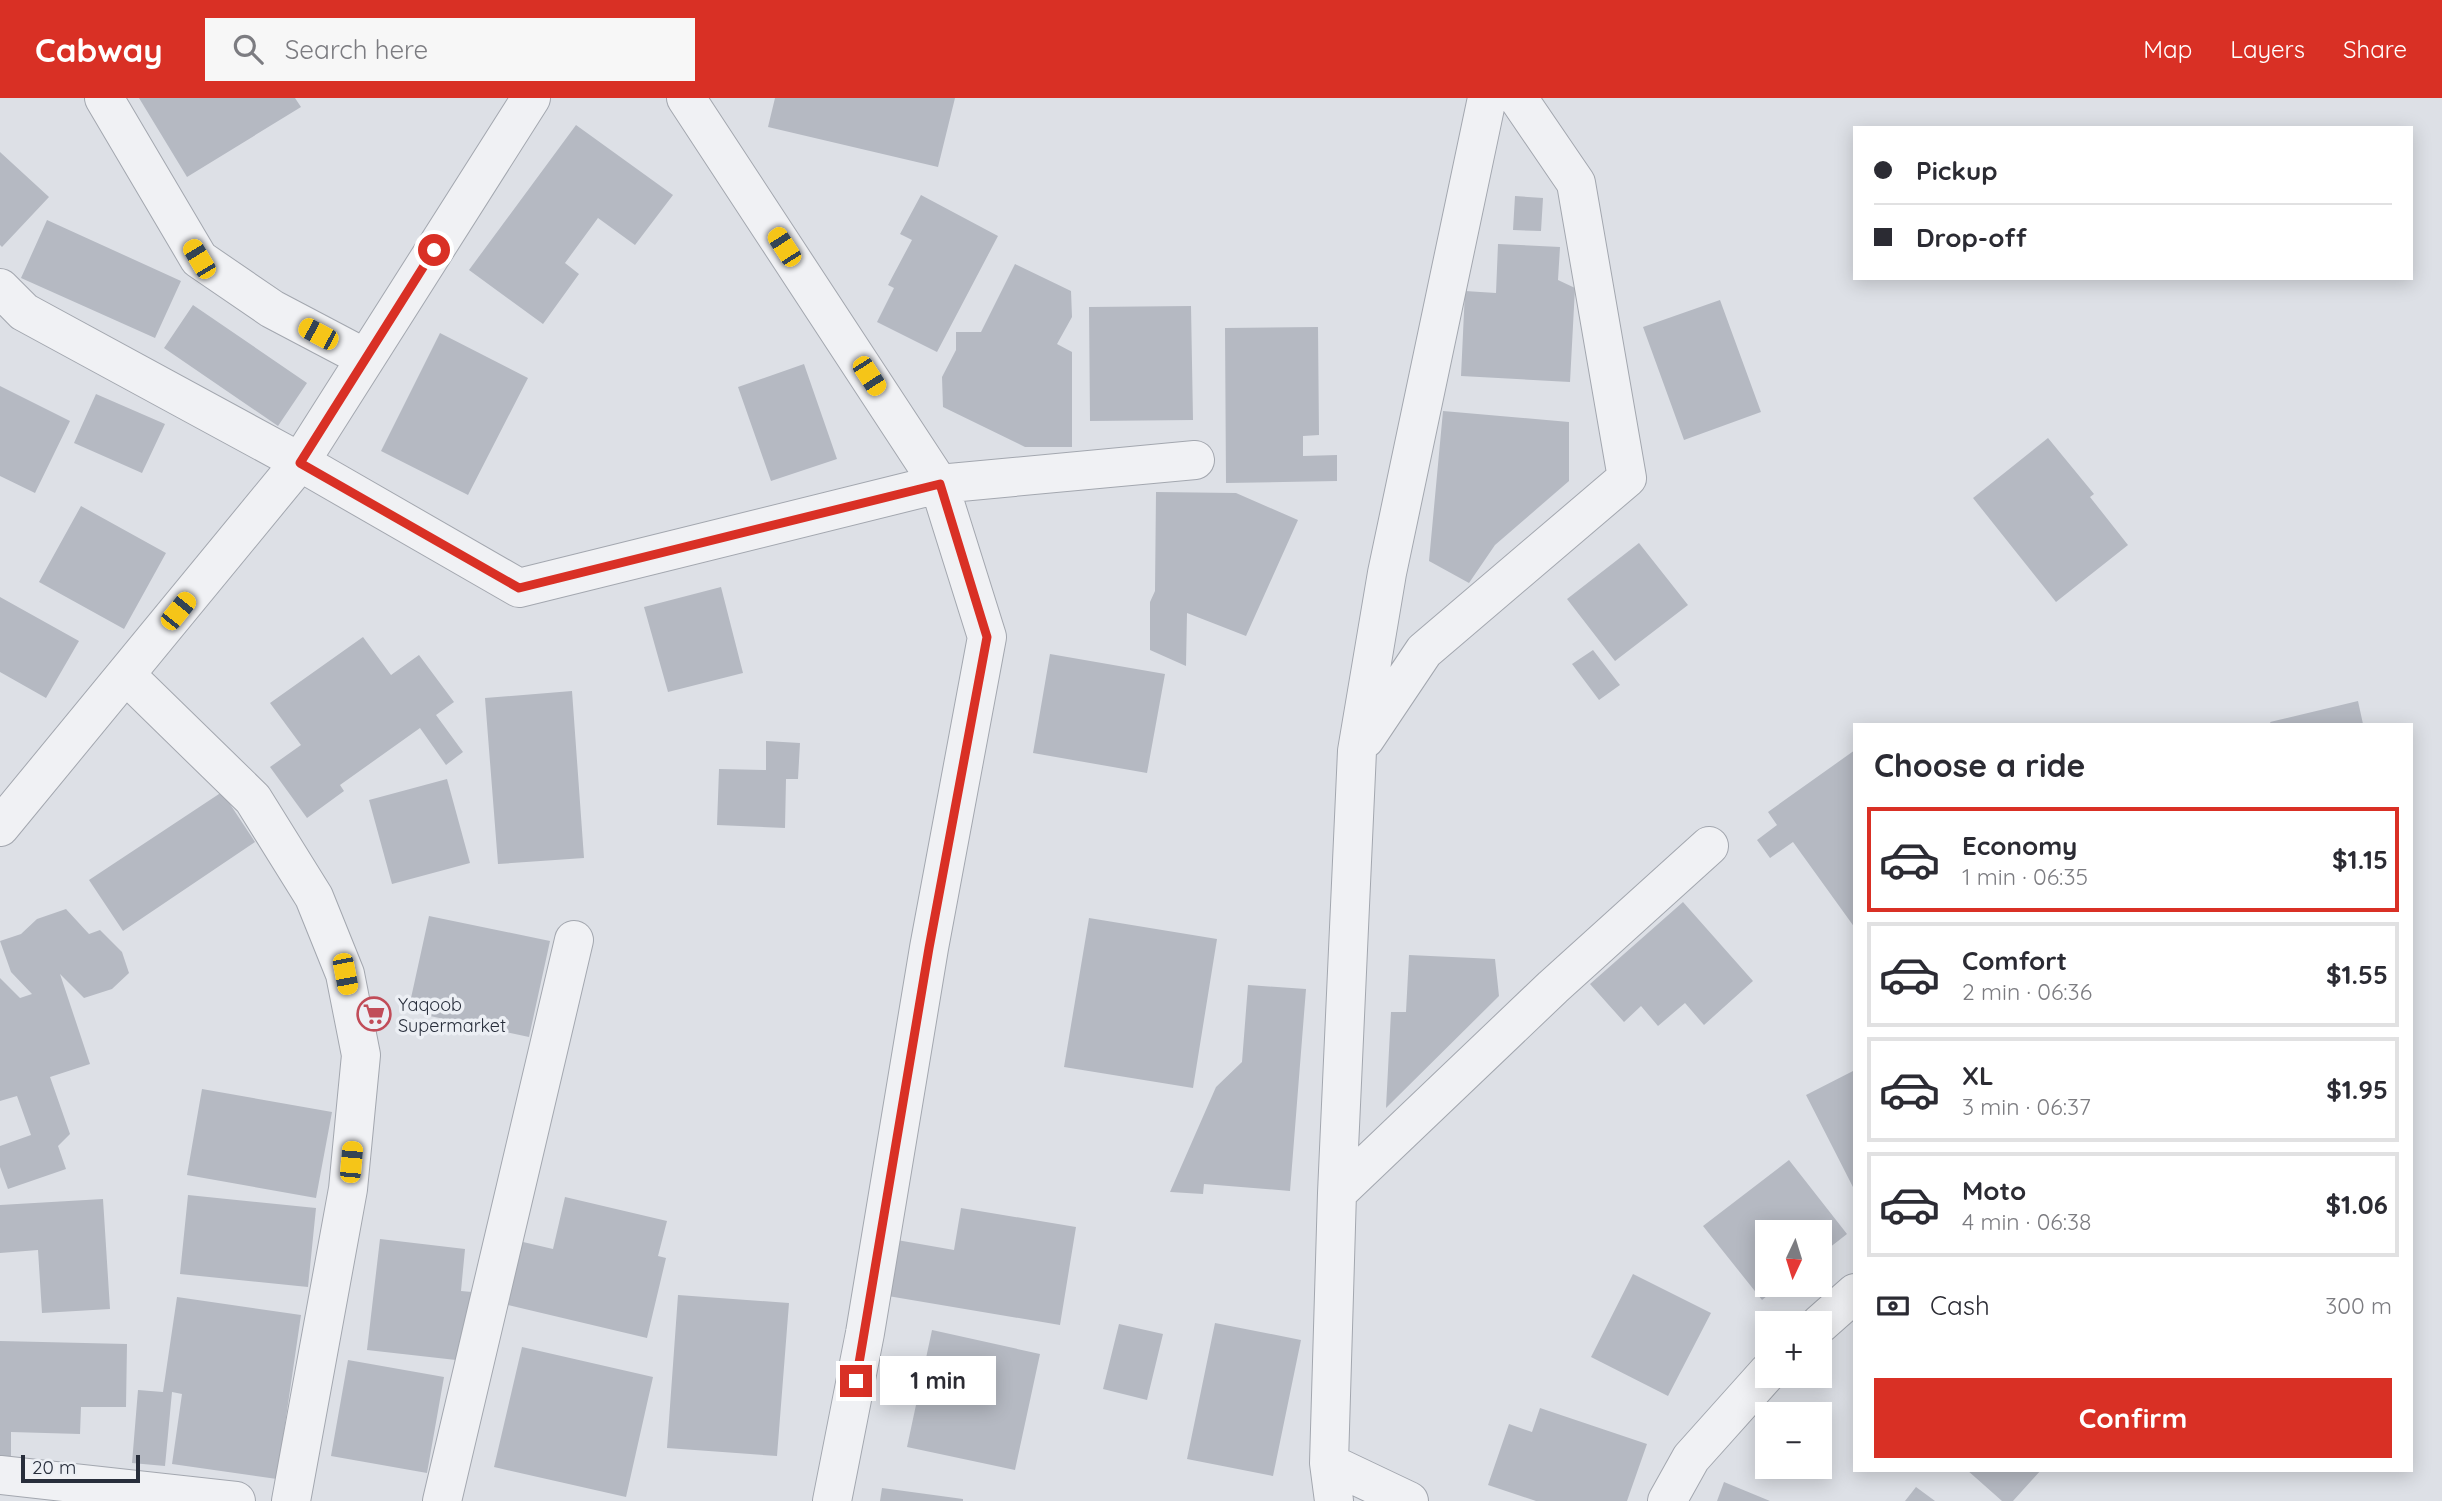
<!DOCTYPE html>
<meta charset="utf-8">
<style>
body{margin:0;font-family:Quicksand,sans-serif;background:#f7f7f7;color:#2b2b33;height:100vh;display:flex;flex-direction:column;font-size:26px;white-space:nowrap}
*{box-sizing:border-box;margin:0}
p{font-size:23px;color:#7c7c81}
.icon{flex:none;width:38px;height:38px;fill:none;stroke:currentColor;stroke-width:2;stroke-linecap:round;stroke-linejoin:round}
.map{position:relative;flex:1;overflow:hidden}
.details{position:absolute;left:1853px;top:625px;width:560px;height:749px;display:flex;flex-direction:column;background:#fff;border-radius:0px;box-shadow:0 4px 18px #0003}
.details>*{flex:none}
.top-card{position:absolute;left:1853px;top:28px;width:560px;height:154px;border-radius:0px;box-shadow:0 4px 18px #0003;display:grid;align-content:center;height:154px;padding:0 21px;background:#fff}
.needle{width:46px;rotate:184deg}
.controls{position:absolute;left:1755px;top:1122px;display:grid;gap:14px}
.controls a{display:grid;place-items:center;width:77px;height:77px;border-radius:0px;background:#fff;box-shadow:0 4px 18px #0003;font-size:35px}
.scale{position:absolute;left:21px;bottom:18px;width:119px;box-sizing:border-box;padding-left:7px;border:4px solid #282e3b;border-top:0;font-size:19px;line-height:24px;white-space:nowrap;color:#282e3b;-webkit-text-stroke:5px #eceff4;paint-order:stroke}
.end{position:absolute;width:32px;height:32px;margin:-16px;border:9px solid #d93025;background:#fff;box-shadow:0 0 0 4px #fff}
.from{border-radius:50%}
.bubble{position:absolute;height:49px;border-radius:0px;background:#fff;box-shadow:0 4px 18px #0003;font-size:23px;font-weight:800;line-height:49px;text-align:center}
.car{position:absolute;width:21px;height:42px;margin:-21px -10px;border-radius:9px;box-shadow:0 0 5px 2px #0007;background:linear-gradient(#f5c518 24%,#345 0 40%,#f5c518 0 76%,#345 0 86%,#f5c518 0)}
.top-card b{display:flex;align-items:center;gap:24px;height:66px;font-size:26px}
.top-card b+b{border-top:2px solid #e1e1e2}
.top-card i{width:18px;height:18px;background:#2b2b33}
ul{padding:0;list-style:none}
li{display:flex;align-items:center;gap:21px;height:105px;margin:0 14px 10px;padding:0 7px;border:4px solid #e1e1e2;border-radius:0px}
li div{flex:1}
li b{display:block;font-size:26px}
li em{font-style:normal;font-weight:800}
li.active{border-color:#d93025}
li>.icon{width:63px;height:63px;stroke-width:1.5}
h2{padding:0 21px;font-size:32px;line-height:84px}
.pay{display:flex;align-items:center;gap:18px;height:77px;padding:0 21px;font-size:26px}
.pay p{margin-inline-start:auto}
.action{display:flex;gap:14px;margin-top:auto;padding:14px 21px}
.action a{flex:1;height:80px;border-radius:0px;background:#d93025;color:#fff;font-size:28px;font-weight:800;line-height:80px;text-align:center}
header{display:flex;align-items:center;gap:42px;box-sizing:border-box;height:98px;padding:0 35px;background:#d93025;color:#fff}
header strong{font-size:33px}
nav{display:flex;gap:38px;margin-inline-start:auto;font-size:24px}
.search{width:490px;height:63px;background:#f7f7f7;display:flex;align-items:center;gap:18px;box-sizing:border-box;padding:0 24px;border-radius:0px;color:#7c7c81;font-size:26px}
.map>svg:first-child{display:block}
</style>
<header>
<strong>Cabway</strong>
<div class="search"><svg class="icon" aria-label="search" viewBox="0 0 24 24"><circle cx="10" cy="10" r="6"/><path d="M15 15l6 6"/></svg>Search here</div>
<nav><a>Map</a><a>Layers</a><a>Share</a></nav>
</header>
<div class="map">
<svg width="2442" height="1403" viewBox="0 0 2442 1403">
<rect width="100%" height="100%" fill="#dde0e6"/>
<path fill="#b5b9c2" d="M139 0H295L301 9 187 79Z
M775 0H955L938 69 768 29Z
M576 27 673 97 635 147 598 120 565 165 579 176 543 226 469 172Z
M0 54 49 99 2 149 0 147Z
M921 97 998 138 937 254 877 224 894 190 888 187 912 142 900 136Z
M1515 98 1543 100 1541 133 1513 132Z
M47 122 181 183 155 240 21 180Z
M1498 146 1560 149 1558 182 1575 190 1570 284 1461 278 1465 193 1496 195Z
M1015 166 1071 193 1072 219 1057 246 1072 254V349H1025L943 309 942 279 956 252V234H981Z
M1720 202 1761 314 1684 342 1643 229Z
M193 207 307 285 278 328 164 250Z
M1191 208 1193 322 1090 323 1089 209Z
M1318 229 1319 337 1303 338V358L1337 357V383L1226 385 1225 230Z
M440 235 528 280 468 397 381 353Z
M804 266 837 361 771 383 738 289Z
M0 288 70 323 35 395 0 378Z
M96 296 165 326 142 375 74 345Z
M1443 313 1569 324V383L1495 447 1469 485 1429 463Z
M2048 340 2094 396 2090 399 2128 447 2056 504 1973 400Z
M1156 394 1236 395 1298 422 1246 538 1187 515 1186 568 1150 552V504L1155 493Z
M81 408 166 455 124 531 39 484Z
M1639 445 1688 507 1615 563 1567 501Z
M721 489 743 575 668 594 644 509Z
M0 499 79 543 46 600 0 574Z
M363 539 391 577 419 557 454 604 436 617 463 654 446 667 420 630 340 687 344 693 307 720 270 669 301 647 270 605Z
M1593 552 1620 587 1599 602 1572 566Z
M1050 556 1165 576 1147 675 1033 655Z
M572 593 584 760 498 766 485 600Z
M2358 603 2363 626H2271L2270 624Z
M766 643 800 645 798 681H786L785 730 717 727 719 671 766 672Z
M1855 652V830L1793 744 1770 760 1757 742 1777 727 1768 714Z
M447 681 470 765 392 786 369 702Z
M222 694 255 744 123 833 89 782Z
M1683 804 1753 883 1704 927 1685 905 1658 928 1641 908 1624 924 1590 886Z
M66 811 89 836 100 832 122 854 129 875 112 891 84 900 60 876 90 966 50 979 70 1036 58 1048 66 1071 8 1091 0 1069V1048L31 1037 17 998 0 1003V880L20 900 32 896 11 874 0 843 21 836 37 821Z
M429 818 550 843 529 939 430 918 433 905 411 900Z
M1089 820 1217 841 1193 990 1064 969Z
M1409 857 1495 861 1499 898 1386 1010 1391 914H1406Z
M1248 887 1306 891 1290 1093 1204 1086 1203 1096 1170 1094 1216 989 1242 964Z
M1855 972V1093L1806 997Z
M202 991 332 1014 316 1100 187 1077Z
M1789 1062 1847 1136 1820 1157V1134H1768V1186H1782L1762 1202 1703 1128Z
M188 1097 316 1110 308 1189 180 1176Z
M565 1099 667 1123 658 1158 666 1160 647 1240 508 1207 523 1144 553 1151Z
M103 1101 110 1211 42 1215 38 1152 0 1155V1107Z
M961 1110 1076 1129 1060 1227 888 1198 897 1142 954 1152Z
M380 1141 465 1151 461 1193 472 1194 465 1263 367 1252Z
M1633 1176 1711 1215 1668 1298 1591 1259Z
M678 1197 789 1205 777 1358 667 1350Z
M177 1199 301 1217 277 1381 172 1366 182 1296 172 1294 165 1368 132 1365 138 1292 163 1294Z
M1215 1225 1301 1242 1273 1378 1187 1361Z
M1119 1226 1163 1236 1147 1302 1103 1291Z
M932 1232 1040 1256 1015 1372 907 1349Z
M0 1243 127 1246 126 1309H81L80 1336 11 1334V1358H0Z
M522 1249 653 1279 626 1399 494 1369Z
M348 1262 444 1279 427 1375 331 1358Z
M1540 1310 1647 1346 1627 1403H1536L1488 1387 1509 1326 1532 1334Z
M1967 1372H2041L2013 1403H2002Z
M1724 1384 1770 1403H1717Z
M1916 1389 1935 1403H1905Z
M882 1390 963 1401V1403H880Z"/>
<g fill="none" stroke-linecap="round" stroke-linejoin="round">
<defs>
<path id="minor" d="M104 0 199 161 272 211 365 260
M686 0 939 386 987 539 929 850 865 1235 832 1403
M0 190 24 214 300 364 519 490 939 386 1195 362
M126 577 253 701 314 799 345 876 361 957 348 1091 291 1403
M1365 641 1424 553 1627 380 1576 85 1518 0
M0 729 300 364 531 0
M1337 1095 1553 889 1709 748
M1820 1226 1855 1195
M1329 1365 1334 1403
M0 1377 236 1403
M442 1403 574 842
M1409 1403 1329 1365 1337 1095 1357 653 1387 475 1487 0
M1667 1403 1691 1360 1768 1274"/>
</defs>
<use href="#minor" stroke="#a3a7af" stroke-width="40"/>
<use href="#minor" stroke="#f0f1f4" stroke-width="38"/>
</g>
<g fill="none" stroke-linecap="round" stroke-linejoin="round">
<path stroke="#d93025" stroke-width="9" d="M434 152 300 365 519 490 940 386 987 539 929 850 856 1283"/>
</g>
<defs>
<symbol id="supermarket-ring" viewBox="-11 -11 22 22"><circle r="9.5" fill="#eceff4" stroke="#c14c58" stroke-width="1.5"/><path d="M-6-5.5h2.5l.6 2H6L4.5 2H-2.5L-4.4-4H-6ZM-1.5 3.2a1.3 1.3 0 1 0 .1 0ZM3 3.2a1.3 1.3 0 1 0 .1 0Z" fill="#c14c58"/></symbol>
</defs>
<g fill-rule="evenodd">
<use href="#supermarket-ring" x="355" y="897" width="38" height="38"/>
</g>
<g text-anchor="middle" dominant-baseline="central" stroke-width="7" stroke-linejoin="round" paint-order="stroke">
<g font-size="18" fill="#282e3b" stroke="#eceff4" text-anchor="start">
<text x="398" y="906">Yaqoob<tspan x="398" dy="21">Supermarket</tspan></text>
</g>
</g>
</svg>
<div class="controls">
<a><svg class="needle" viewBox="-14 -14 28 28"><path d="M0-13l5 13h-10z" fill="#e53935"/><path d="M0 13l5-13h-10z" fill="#7c7c81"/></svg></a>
<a>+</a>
<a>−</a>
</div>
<div class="scale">20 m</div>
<i class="end from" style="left:434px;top:152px"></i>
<i class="end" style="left:856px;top:1283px"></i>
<div class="bubble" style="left:880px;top:1258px;width:116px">1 min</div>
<i class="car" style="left:784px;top:149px;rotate:327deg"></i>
<i class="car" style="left:199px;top:161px;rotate:329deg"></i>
<i class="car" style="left:318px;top:236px;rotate:298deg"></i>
<i class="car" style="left:869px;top:278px;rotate:147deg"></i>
<i class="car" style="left:178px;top:513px;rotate:39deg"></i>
<i class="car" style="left:345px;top:876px;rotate:169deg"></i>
<i class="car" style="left:351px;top:1064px;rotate:5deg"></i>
<div class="top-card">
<b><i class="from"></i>Pickup</b>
<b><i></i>Drop-off</b>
</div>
<section class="details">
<h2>Choose a ride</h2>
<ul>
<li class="active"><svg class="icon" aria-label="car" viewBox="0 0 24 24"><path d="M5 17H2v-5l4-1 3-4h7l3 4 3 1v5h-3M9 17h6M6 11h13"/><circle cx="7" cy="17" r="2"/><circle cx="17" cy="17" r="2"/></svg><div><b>Economy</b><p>1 min · 06:35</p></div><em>$1.15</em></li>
<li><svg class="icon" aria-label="car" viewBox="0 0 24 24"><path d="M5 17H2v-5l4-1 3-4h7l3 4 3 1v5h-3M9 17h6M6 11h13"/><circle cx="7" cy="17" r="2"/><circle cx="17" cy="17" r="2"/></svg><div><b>Comfort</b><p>2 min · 06:36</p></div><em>$1.55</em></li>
<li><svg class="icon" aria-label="car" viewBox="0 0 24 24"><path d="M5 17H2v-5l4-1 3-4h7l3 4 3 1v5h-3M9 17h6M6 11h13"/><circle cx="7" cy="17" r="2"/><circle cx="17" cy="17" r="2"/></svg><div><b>XL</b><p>3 min · 06:37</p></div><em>$1.95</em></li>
<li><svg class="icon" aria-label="car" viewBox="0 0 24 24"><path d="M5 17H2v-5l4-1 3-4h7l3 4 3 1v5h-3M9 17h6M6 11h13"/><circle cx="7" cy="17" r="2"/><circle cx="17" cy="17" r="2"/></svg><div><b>Moto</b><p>4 min · 06:38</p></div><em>$1.06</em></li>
</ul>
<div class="pay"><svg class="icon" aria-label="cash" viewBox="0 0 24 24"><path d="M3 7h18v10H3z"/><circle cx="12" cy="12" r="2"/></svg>Cash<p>300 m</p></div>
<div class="action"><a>Confirm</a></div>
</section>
</div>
